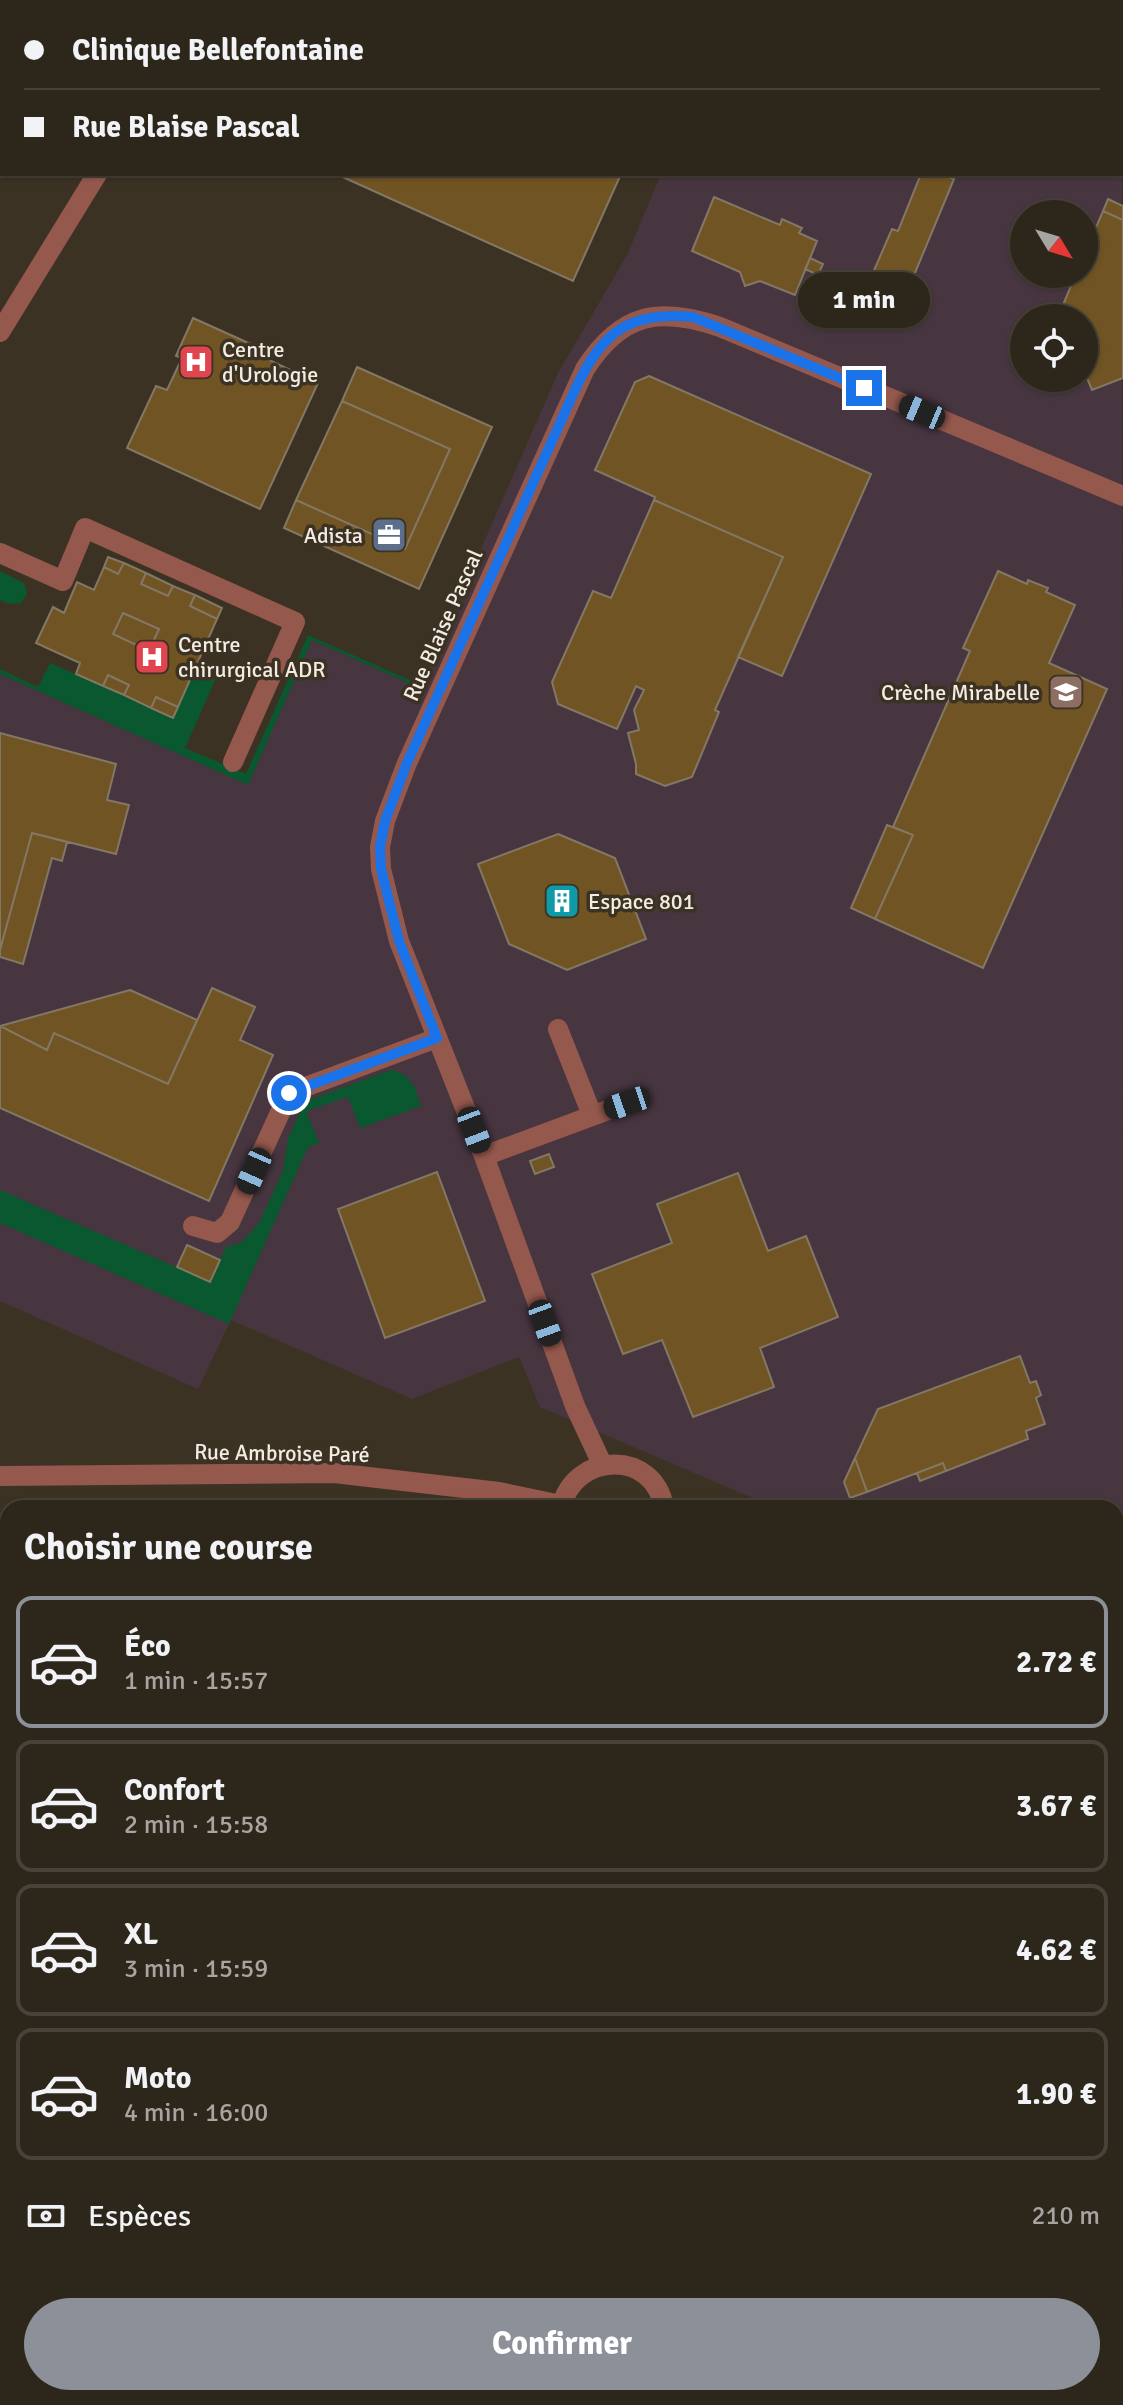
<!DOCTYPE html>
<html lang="fr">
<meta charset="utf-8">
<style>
body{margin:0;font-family:Signika,sans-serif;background:#393227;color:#f1f3f6;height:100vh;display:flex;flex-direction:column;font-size:30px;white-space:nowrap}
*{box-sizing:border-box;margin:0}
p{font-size:26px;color:#a7a5a2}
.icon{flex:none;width:44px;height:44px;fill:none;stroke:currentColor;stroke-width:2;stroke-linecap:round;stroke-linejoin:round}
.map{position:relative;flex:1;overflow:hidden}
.side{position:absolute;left:0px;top:1500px;width:1124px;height:906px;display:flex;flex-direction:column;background:#2d261a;border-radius:24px 24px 0 0;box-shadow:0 2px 6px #0004,0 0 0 2px #484339}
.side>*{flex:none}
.banner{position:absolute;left:0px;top:0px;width:1124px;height:176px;box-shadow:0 2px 6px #0004,0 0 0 2px #484339;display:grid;align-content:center;height:176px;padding:0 24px;background:#2d261a}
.needle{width:52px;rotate:128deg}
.fabs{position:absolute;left:1010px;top:200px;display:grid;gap:16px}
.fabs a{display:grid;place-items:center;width:88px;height:88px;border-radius:50%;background:#2d261a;box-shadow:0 2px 6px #0004,0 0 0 2px #484339;font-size:40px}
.end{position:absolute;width:36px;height:36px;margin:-18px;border:10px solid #1a73e8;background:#fff;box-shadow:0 0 0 4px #fff}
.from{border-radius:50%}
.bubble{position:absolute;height:56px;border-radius:28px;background:#2d261a;box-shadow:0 2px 6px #0004,0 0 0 2px #484339;font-size:26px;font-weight:700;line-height:56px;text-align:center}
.car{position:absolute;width:24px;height:48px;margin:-24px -12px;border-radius:10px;box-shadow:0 0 6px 2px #0007;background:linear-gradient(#222 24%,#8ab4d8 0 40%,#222 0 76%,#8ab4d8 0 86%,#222 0)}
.banner b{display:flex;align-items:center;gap:28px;height:76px;font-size:30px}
.banner b+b{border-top:2px solid #484339}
.banner i{width:20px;height:20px;background:#f1f3f6}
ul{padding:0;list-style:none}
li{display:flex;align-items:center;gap:24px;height:132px;margin:0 16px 12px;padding:0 8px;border:4px solid #484339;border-radius:16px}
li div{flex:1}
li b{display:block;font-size:30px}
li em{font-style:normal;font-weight:700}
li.selected{border-color:#8c9099}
li>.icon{width:72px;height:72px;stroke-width:1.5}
h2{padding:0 24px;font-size:36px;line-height:96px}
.pay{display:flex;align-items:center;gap:20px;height:88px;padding:0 24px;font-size:30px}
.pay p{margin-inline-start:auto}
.action{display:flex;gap:16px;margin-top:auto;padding:16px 24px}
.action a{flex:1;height:92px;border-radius:48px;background:#8c9099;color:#fff;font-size:32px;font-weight:700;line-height:92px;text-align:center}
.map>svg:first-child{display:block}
</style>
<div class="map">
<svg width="1123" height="2405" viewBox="0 0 1123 2405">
<rect width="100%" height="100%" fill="#3c3223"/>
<path fill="#473640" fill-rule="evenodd" d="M736 0H1054L1059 2H735Z
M1122 29 1123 1663 1116 1660V1508H776L540 1407 519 1357 412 1399 231 1320 198 1389 0 1301V674L247 784 312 640 420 688 558 373 627 255 661 174H1122ZM1024 214H1084V274H1024ZM1024 318H1084V378H1024Z"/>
<path fill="#0a582f" d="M0 571 24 583 27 594 21 603 9 604 0 600Z
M308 635 421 685 420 688 312 640 248 785 0 674V669L38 687 50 663 173 717 197 664 218 674 185 748 246 774Z
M391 1070C412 1074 415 1087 421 1106L360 1128 348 1097 306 1111 319 1143 308 1147 229 1324 0 1223V1190L210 1282 226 1247 241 1243 259 1223 283 1171 288 1139 304 1102Z"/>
<path fill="#715423" stroke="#837866" stroke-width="2" fill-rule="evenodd" d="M565 0H700L699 2H564Z
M0 65 2 66V154L0 158Z
M336 174H621L573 281Z
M921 174H943L954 179 905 297 869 282 892 229 898 231Z
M714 197 780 225 782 219 802 228 799 233 817 241 795 295 760 281 745 286 740 272 692 251Z
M1108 199 1123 206V220L1103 211Z
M1103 211 1123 220V378L1092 390 1084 371V318H1063L1060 312 1076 274H1084V256Z
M810 258 823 264 818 275 805 269Z
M193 318 253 345 250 351 318 383 260 509 127 448 156 386 167 390 182 358 176 356Z
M357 367 492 427 419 589 284 528 296 500 405 549 450 449 342 401Z
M649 376 871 474 782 676 738 657 783 557 654 500 655 497 595 470 635 382Z
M342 401 450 449 405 549 296 500Z
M654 500 783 557 715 710 719 712 692 777 665 786 636 774V764L628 733 639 730 634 710 644 690 636 686 617 729 558 704 552 682 593 591 611 598Z
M108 557 124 563 118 574 104 567Z
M124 563 146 573 141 584 168 596 173 586 195 595 190 606 217 619 178 707 156 697 151 708 124 695 129 685 108 675 103 686 76 674 80 663 36 643 53 607 64 613 77 582 94 590 104 567 118 574ZM123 613 159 629 149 651 113 634Z
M998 571 1027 584 1028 580 1048 588 1046 592 1075 605 1049 663 1107 689 983 968 875 919 913 835 893 827 970 651 963 648Z
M146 573 173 586 168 596 141 584Z
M195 595 222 608 217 619 190 606Z
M123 613 159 629 149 651 113 634Z
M108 675 129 685 124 695 103 686Z
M156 697 178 707 173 718 151 708Z
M0 733 116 764 107 800 129 805 116 854 32 833 0 950Z
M887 825 913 835 875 919 851 908Z
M32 833 67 842 62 861 52 858 23 964 0 957V950Z
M558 834 615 858 646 939 567 970 509 944 478 864Z
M212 988 255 1007 240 1040 273 1055 209 1201 0 1108V1026L47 1050 54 1033 168 1084Z
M130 990 197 1020 168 1084 54 1033 47 1050 0 1026Z
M549 1154 554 1167 535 1174 530 1161Z
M437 1172 485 1301 385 1338 338 1209Z
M738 1173 768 1251 806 1236 838 1317 760 1348 774 1387 693 1417 662 1340 623 1354 592 1274 672 1243 657 1204Z
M187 1245 220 1260 210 1282 177 1267Z
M1020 1356 1030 1383 1036 1381 1041 1395 1036 1398 1045 1424 1026 1431 1028 1439 946 1471 943 1463 867 1492 855 1458 878 1409Z
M855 1458 867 1492 850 1498 844 1482Z
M943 1463 946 1471 920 1481 917 1473Z
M0 2345 8 2347V2398H211L239 2405H0Z"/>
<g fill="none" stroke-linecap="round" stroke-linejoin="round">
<path stroke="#95584d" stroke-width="20" d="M108 0V2
M143 0V2
M0 40 2 41
M0 553 63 581 85 528 295 622 233 762
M558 1029 592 1115
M193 1226 217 1233 230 1222 289 1093 437 1038"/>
<path stroke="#95584d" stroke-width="20" d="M0 332 97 174
M484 1156 627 1103
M602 1464 575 1406 484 1156 399 941 381 869 380 847 385 821 407 763 585 369C621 313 659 306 720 327L1123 496
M0 1476 334 1473 499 1492 561 1505
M561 1508C574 1451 655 1449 664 1508
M1116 1683 1123 1686
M1116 2196 1123 2205"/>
</g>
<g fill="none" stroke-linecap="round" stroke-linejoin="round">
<path stroke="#1a73e8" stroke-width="10" d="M289 1093 437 1038 399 941 381 869 380 847 385 821 407 763 575 390C601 333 628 311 693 317L864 388"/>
</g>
<defs>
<symbol id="hospital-square" viewBox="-11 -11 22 22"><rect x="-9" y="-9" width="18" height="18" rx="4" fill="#e0444e" stroke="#3c3223"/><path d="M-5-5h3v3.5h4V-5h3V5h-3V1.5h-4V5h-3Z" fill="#fff"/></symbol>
<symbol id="office-square" viewBox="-11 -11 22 22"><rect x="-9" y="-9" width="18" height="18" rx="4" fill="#5c6f8a" stroke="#3c3223"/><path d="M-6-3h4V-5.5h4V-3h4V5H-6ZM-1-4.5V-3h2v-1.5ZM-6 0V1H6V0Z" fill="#fff"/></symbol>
<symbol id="school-square" viewBox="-11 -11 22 22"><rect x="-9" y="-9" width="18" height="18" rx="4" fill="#8d6e63" stroke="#3c3223"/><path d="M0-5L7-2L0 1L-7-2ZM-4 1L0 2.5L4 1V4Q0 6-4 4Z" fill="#fff"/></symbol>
<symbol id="building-square" viewBox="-11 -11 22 22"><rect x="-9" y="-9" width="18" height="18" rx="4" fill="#0f9aa8" stroke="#3c3223"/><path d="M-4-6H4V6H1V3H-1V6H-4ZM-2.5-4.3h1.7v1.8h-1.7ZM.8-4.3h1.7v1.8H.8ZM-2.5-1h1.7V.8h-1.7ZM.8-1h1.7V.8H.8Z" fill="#fff"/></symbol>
</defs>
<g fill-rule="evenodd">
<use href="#hospital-square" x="176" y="342" width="40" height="40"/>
<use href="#office-square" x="369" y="515" width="40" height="40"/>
<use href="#hospital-square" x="132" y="637" width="40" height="40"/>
<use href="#school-square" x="1046" y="672" width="40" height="40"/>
<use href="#building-square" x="542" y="881" width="40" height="40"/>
</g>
<g text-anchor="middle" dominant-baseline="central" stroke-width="7" stroke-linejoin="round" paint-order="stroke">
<g font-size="22" fill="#f3ece3" stroke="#3c3223" text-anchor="start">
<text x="222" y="349">Centre<tspan x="222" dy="25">d'Urologie</tspan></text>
<text x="363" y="535" text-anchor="end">Adista</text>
<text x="178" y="644">Centre<tspan x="178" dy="25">chirurgical ADR</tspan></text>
<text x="1040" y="692" text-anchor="end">Crèche Mirabelle</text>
<text x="588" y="901">Espace 801</text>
</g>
<g font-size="22" fill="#f3ece3" stroke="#3c3223">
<text transform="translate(443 625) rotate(-66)">Rue Blaise Pascal</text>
<text transform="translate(282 1453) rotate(1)">Rue Ambroise Paré</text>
</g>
</g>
</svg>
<div class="fabs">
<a><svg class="needle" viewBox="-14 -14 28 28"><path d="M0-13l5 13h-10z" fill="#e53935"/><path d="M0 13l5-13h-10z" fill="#a7a5a2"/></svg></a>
<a><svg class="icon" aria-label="locate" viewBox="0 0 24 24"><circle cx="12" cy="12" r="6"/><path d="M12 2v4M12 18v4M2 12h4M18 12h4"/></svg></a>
</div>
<i class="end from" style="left:289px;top:1093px"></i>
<i class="end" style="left:864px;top:388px"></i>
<div class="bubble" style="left:798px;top:272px;width:132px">1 min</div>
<i class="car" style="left:922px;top:412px;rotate:293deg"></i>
<i class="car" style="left:627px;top:1103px;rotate:251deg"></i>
<i class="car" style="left:474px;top:1130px;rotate:159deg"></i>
<i class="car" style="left:254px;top:1171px;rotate:204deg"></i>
<i class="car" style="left:545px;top:1323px;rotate:160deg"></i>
<div class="banner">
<b><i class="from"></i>Clinique Bellefontaine</b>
<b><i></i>Rue Blaise Pascal</b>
</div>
<section class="side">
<h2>Choisir une course</h2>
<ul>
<li class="selected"><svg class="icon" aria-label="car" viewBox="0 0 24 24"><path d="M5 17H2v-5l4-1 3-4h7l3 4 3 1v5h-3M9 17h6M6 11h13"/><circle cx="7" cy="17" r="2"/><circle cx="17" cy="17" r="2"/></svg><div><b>Éco</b><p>1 min · 15:57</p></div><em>2.72 €</em></li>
<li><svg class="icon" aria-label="car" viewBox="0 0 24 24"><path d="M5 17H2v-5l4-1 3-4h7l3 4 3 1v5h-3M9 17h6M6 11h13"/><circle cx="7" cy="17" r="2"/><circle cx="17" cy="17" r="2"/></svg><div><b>Confort</b><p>2 min · 15:58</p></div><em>3.67 €</em></li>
<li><svg class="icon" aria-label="car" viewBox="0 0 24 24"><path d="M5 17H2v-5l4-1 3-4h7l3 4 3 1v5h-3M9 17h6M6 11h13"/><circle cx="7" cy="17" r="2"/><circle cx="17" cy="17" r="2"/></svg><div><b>XL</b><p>3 min · 15:59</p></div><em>4.62 €</em></li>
<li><svg class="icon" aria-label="car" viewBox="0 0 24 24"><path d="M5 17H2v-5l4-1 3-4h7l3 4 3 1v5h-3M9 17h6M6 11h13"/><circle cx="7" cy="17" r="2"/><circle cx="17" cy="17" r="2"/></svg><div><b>Moto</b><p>4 min · 16:00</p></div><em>1.90 €</em></li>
</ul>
<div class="pay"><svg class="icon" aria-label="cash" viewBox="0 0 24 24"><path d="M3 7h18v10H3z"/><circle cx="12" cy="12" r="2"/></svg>Espèces<p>210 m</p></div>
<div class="action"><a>Confirmer</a></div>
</section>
</div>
